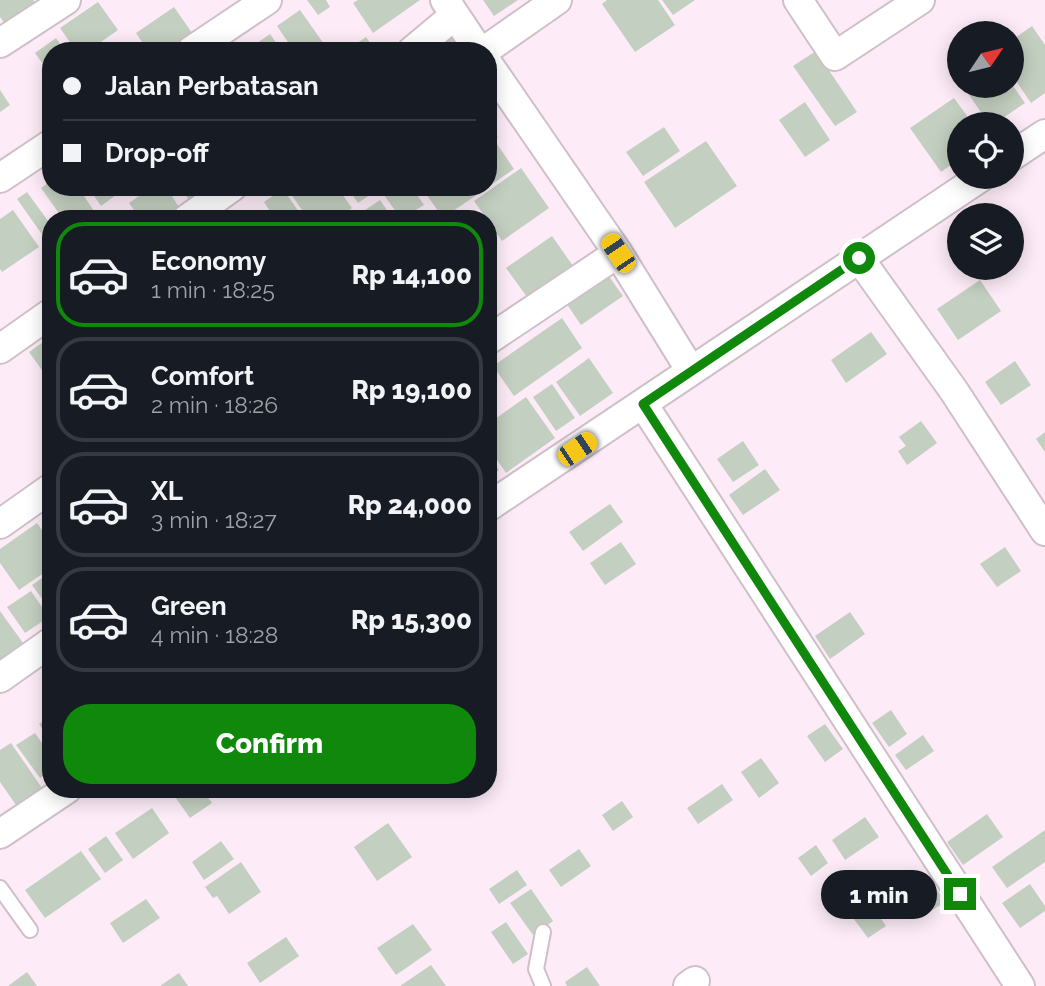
<!DOCTYPE html>
<meta charset="utf-8">
<style>
body{margin:0;font-family:Raleway,sans-serif;background:#242831;color:#f1f3f6;height:100vh;display:flex;flex-direction:column;font-size:26px;white-space:nowrap}
*{box-sizing:border-box;margin:0}
p{font-size:23px;color:#9ea1a6}
.icon{flex:none;width:38px;height:38px;fill:none;stroke:currentColor;stroke-width:2;stroke-linecap:round;stroke-linejoin:round}
.map{position:relative;flex:1;overflow:hidden}
.details{position:absolute;left:42px;top:210px;width:455px;height:588px;display:flex;flex-direction:column;background:#171b24;border-radius:28px;box-shadow:0 4px 18px #0003}
.details>*{flex:none}
.banner{position:absolute;left:42px;top:42px;width:455px;height:154px;border-radius:28px;box-shadow:0 4px 18px #0003;display:grid;align-content:center;height:154px;padding:0 21px;background:#171b24}
.needle{width:46px;rotate:55deg}
.tools{position:absolute;left:947px;top:21px;display:grid;gap:14px}
.tools a{display:grid;place-items:center;width:77px;height:77px;border-radius:50%;background:#171b24;box-shadow:0 4px 18px #0003;font-size:35px}
.end{position:absolute;width:32px;height:32px;margin:-16px;border:9px solid #0f880c;background:#fff;box-shadow:0 0 0 4px #fff}
.from{border-radius:50%}
.bubble{position:absolute;height:49px;border-radius:24px;background:#171b24;box-shadow:0 4px 18px #0003;font-size:23px;font-weight:800;line-height:49px;text-align:center}
.car{position:absolute;width:21px;height:42px;margin:-21px -10px;border-radius:9px;box-shadow:0 0 5px 2px #0007;background:linear-gradient(#f5c518 24%,#345 0 40%,#f5c518 0 76%,#345 0 86%,#f5c518 0)}
.banner b{display:flex;align-items:center;gap:24px;height:66px;font-size:26px}
.banner b+b{border-top:2px solid #363941}
.banner i{width:18px;height:18px;background:#f1f3f6}
ul{padding:12px 0 0;list-style:none}
li{display:flex;align-items:center;gap:21px;height:105px;margin:0 14px 10px;padding:0 7px;border:4px solid #363941;border-radius:28px}
li div{flex:1}
li b{display:block;font-size:26px}
li em{font-style:normal;font-weight:800}
li.active{border-color:#0f880c}
li>.icon{width:63px;height:63px;stroke-width:1.5}
.button{display:flex;gap:14px;margin-top:auto;padding:14px 21px}
.button a{flex:1;height:80px;border-radius:28px;background:#0f880c;color:#fff;font-size:28px;font-weight:800;line-height:80px;text-align:center}
.map>svg:first-child{display:block}
</style>
<div class="map">
<svg width="1045" height="986" viewBox="0 0 1045 986">
<rect width="100%" height="100%" fill="#fdecf7"/>
<path fill="#c3cfc1" d="M0 0H33L38 7 8 28 0 17Z
M307 0H326L330 7 318 15Z
M358 0H420L373 33 353 3Z
M483 0H518L494 16Z
M607 0H658L675 25 635 52 602 4Z
M662 0H695L673 15Z
M98 2 118 30 88 51H76L60 28Z
M174 7 197 40 182 51H148L136 33Z
M300 10 324 44 313 51H294L277 26Z
M1032 26 1045 45V93L1031 103 1012 75V40Z
M270 34 282 51H245Z
M366 37 376 51H352L350 48Z
M56 38 65 51H51V75L35 53Z
M451 38 460 51H432Z
M816 51 857 112 835 126 793 66Z
M970 86H1013L1025 103 994 124H989L965 89Z
M0 90 10 105 0 112Z
M954 98 973 124H959V159L941 172 910 128Z
M805 102 830 140 805 157 779 120Z
M488 122 498 137 488 144Z
M664 127 680 151 643 176 626 152Z
M706 141 737 186 675 228 644 182Z
M497 144 514 169 488 187V151Z
M521 168 549 208 502 241 474 201Z
M51 181V187H78L94 211 82 219H63L41 188Z
M88 187H127L101 206Z
M152 187H166L179 207 163 219H140L129 203Z
M180 187H208L189 200Z
M289 187H337L352 208 336 219H308L287 188Z
M347 187H375L377 190 358 203Z
M389 187H412L424 205 401 219 382 192Z
M435 187H488L443 218 426 194Z
M283 189 304 219H275L264 202Z
M27 192 51 225 41 233 17 199Z
M380 200 393 219H363L359 214Z
M13 210 39 247 2 272 0 269V219Z
M116 210 123 219H104Z
M552 236 578 273 532 304 506 268Z
M606 272 623 296 581 325 564 300Z
M980 280 1001 311 958 340 937 309Z
M562 318 582 348 514 396 493 366Z
M871 332 887 354 846 383 831 360Z
M49 338 51 341V383L29 352Z
M589 358 613 393 580 416 556 382Z
M1015 361 1031 385 1001 405 985 382Z
M552 384 575 418 556 431 533 397Z
M526 397 555 438 506 473 488 447V424Z
M921 421 937 443 907 465 898 451 906 446 899 437Z
M1045 432V452L1036 439Z
M743 441 759 465 733 482 717 459Z
M488 455 499 470 488 478Z
M765 469 780 490 743 515 729 495Z
M610 504 623 522 583 551 569 532Z
M37 523 51 543V568L19 590 0 563V549Z
M621 542 636 564 605 585 590 563Z
M1005 547 1021 571 997 587 980 564Z
M51 572V611L32 585Z
M31 591 49 617 25 633 7 607Z
M0 611 26 647 0 663Z
M850 612 865 634 830 659 815 636Z
M891 710 907 734 889 747 872 723Z
M51 716V741L39 724Z
M825 724 843 749 825 762 807 736Z
M35 733 51 756V771L40 778 16 745Z
M923 735 934 751 906 770 895 755Z
M11 743 42 788 16 805 0 782V750Z
M761 758 779 783 759 798 741 772Z
M722 784 733 800 698 824 687 808Z
M179 789H202L212 803 190 818 173 794Z
M622 801 633 817 613 831 602 815Z
M152 808 169 833 133 859 115 833Z
M987 814 1003 837 963 865 947 842Z
M865 817 879 837 845 860 832 840Z
M388 823 412 857 377 881 354 847Z
M1045 830V862L1007 888 992 867Z
M106 836 123 860 105 873 88 849Z
M221 841 234 859 204 880 192 862Z
M816 845 828 863 811 876 798 858Z
M579 849 591 866 561 887 549 870Z
M81 851 101 879 45 918 25 890Z
M241 862 261 892 229 914 217 896 213 898 205 887Z
M517 870 527 885 499 904 489 889Z
M933 884 945 902 923 916 912 899Z
M1030 884 1045 906V911L1020 928 1002 903Z
M531 889 553 921 533 935 510 903Z
M146 899 160 918 123 943 110 923Z
M869 901 886 926 868 938 850 914Z
M506 922 528 954 513 964 491 932Z
M413 924 432 950 396 975 377 948Z
M286 937 299 956 260 983 247 963Z
M431 965 446 986H400Z
M587 967 600 986H567L565 982Z
M27 972 37 986H8Z
M179 973 188 986H160Z"/>
<g fill="none" stroke-linecap="round" stroke-linejoin="round">
<defs>
<path id="lane" d="M0 888 30 930
M543 932 536 969 543 986"/>
<path id="street" d="M445 0 479 51
M798 0 835 56 920 0
M0 43 66 0
M191 51 267 0
M412 51 455 15
M484 51 557 0
M488 64 618 253 691 371
M1012 156 1045 134
M0 178 51 144
M187 219 232 187
M859 258 954 391 1045 531
M488 340 618 253
M0 349 51 313
M643 404 1020 986
M488 507 981 177
M0 524 51 488
M0 678 51 642
M0 834 67 789
M688 986 695 981"/>
</defs>
<use href="#lane" stroke="#cfbfc9" stroke-width="18"/>
<use href="#street" stroke="#cfbfc9" stroke-width="32"/>
<use href="#lane" stroke="#fff" stroke-width="14"/>
<use href="#street" stroke="#fff" stroke-width="28"/>
</g>
<g fill="none" stroke-linecap="round" stroke-linejoin="round">
<path stroke="#0f880c" stroke-width="9" d="M859 258 643 404 960 894"/>
</g>
</svg>
<div class="tools">
<a><svg class="needle" viewBox="-14 -14 28 28"><path d="M0-13l5 13h-10z" fill="#e53935"/><path d="M0 13l5-13h-10z" fill="#9ea1a6"/></svg></a>
<a><svg class="icon" aria-label="locate" viewBox="0 0 24 24"><circle cx="12" cy="12" r="6"/><path d="M12 2v4M12 18v4M2 12h4M18 12h4"/></svg></a>
<a><svg class="icon" aria-label="layers" viewBox="0 0 24 24"><path d="M12 4l9 5-9 5-9-5zM3 14l9 5 9-5"/></svg></a>
</div>
<i class="end from" style="left:859px;top:258px"></i>
<i class="end" style="left:960px;top:894px"></i>
<div class="bubble" style="left:821px;top:870px;width:116px">1 min</div>
<i class="car" style="left:618px;top:253px;rotate:326deg"></i>
<i class="car" style="left:577px;top:449px;rotate:56deg"></i>
<div class="banner">
<b><i class="from"></i>Jalan Perbatasan</b>
<b><i></i>Drop-off</b>
</div>
<section class="details">
<ul>
<li class="active"><svg class="icon" aria-label="car" viewBox="0 0 24 24"><path d="M5 17H2v-5l4-1 3-4h7l3 4 3 1v5h-3M9 17h6M6 11h13"/><circle cx="7" cy="17" r="2"/><circle cx="17" cy="17" r="2"/></svg><div><b>Economy</b><p>1 min · 18:25</p></div><em>Rp 14,100</em></li>
<li><svg class="icon" aria-label="car" viewBox="0 0 24 24"><path d="M5 17H2v-5l4-1 3-4h7l3 4 3 1v5h-3M9 17h6M6 11h13"/><circle cx="7" cy="17" r="2"/><circle cx="17" cy="17" r="2"/></svg><div><b>Comfort</b><p>2 min · 18:26</p></div><em>Rp 19,100</em></li>
<li><svg class="icon" aria-label="car" viewBox="0 0 24 24"><path d="M5 17H2v-5l4-1 3-4h7l3 4 3 1v5h-3M9 17h6M6 11h13"/><circle cx="7" cy="17" r="2"/><circle cx="17" cy="17" r="2"/></svg><div><b>XL</b><p>3 min · 18:27</p></div><em>Rp 24,000</em></li>
<li><svg class="icon" aria-label="car" viewBox="0 0 24 24"><path d="M5 17H2v-5l4-1 3-4h7l3 4 3 1v5h-3M9 17h6M6 11h13"/><circle cx="7" cy="17" r="2"/><circle cx="17" cy="17" r="2"/></svg><div><b>Green</b><p>4 min · 18:28</p></div><em>Rp 15,300</em></li>
</ul>
<div class="button"><a>Confirm</a></div>
</section>
</div>
